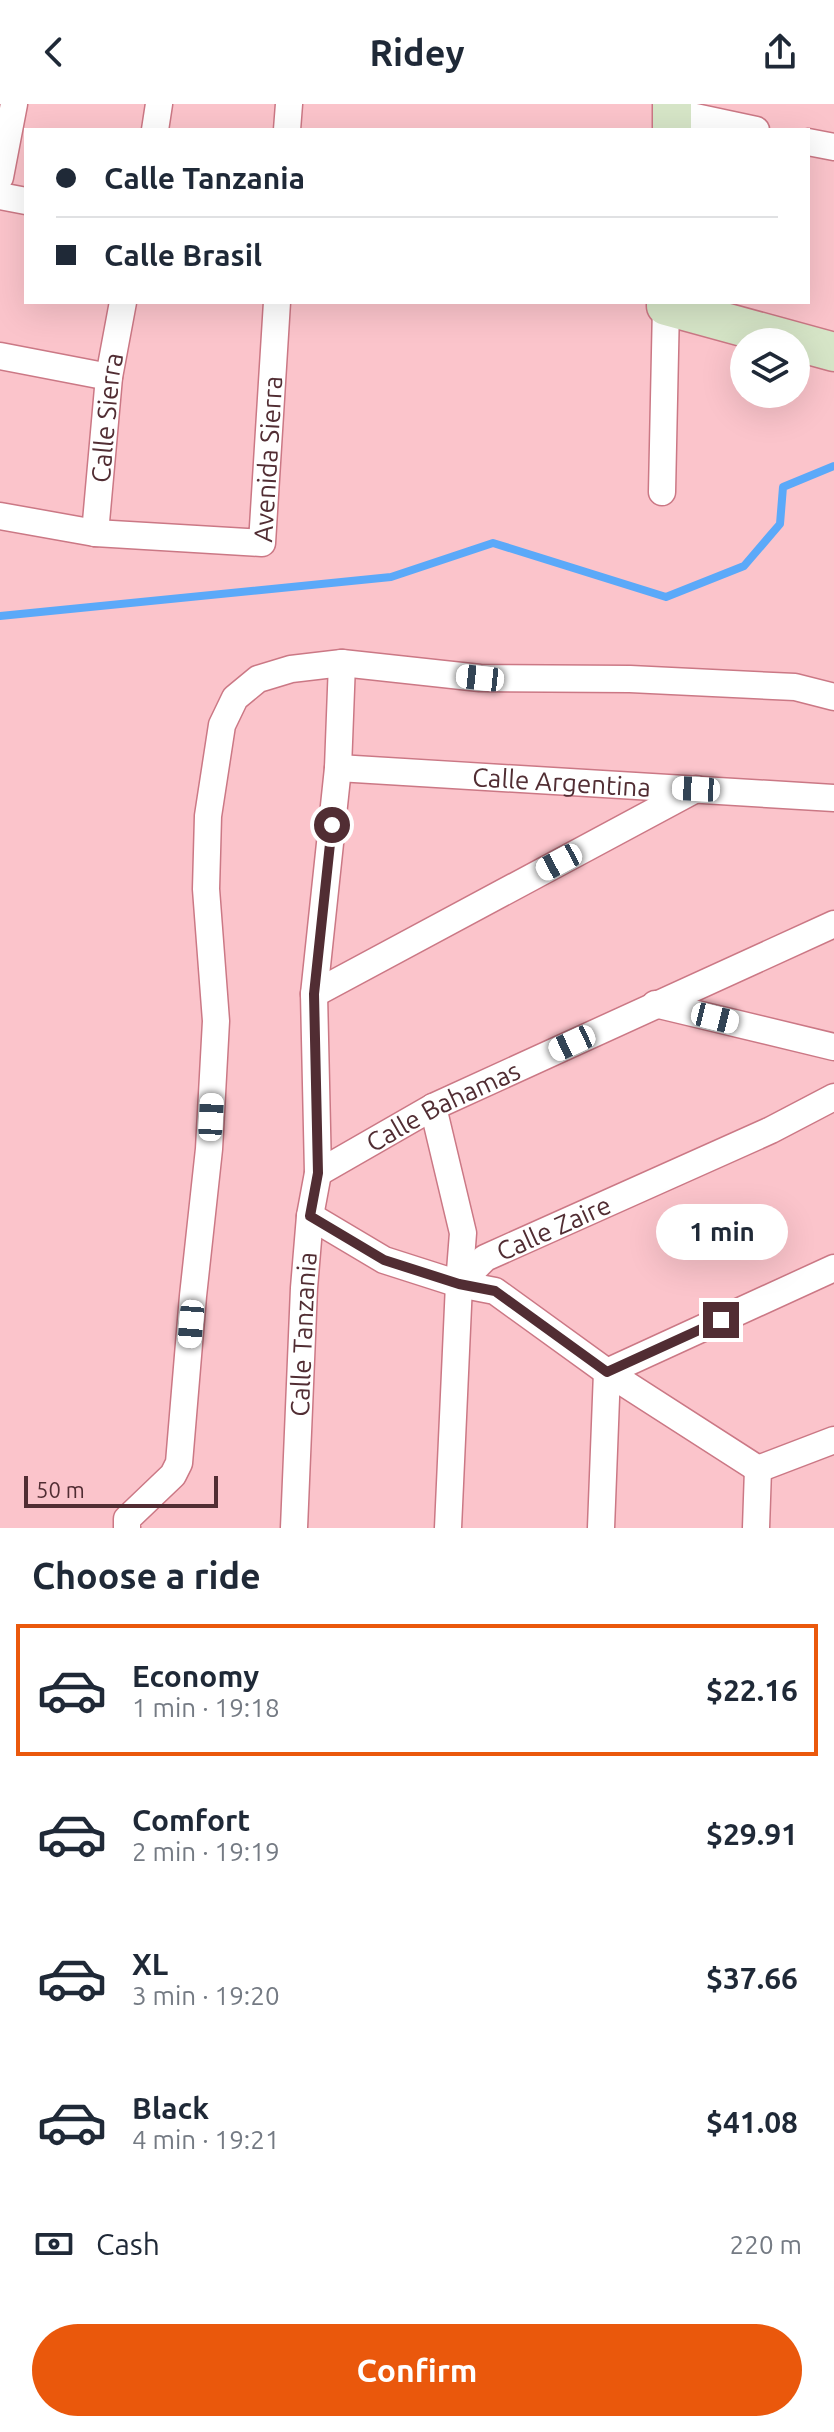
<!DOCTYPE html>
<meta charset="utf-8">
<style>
body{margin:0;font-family:Ubuntu,sans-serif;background:#f6f6f7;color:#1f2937;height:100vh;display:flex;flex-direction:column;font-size:30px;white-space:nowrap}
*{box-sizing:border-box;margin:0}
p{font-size:26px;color:#747a83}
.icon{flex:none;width:44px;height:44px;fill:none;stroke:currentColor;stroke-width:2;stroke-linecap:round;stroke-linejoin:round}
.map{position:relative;height:1424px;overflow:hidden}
.panel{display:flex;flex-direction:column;background:#fff;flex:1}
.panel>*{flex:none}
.hud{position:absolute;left:24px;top:24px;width:786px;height:176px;border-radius:0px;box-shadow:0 8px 32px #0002;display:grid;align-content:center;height:176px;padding:0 32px;background:#fff}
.controls{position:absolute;left:730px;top:224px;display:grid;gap:16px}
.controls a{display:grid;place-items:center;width:80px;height:80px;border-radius:50%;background:#fff;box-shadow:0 8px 32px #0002;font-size:40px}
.scale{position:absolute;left:24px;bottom:20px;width:194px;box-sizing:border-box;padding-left:8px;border:4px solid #512d33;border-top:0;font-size:22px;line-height:28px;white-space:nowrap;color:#512d33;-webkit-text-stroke:6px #fbc4cb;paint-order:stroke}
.end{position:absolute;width:36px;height:36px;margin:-18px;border:10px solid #512d33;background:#fff;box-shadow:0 0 0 4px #fff}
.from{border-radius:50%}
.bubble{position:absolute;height:56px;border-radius:28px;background:#fff;box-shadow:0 8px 32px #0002;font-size:26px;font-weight:700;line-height:56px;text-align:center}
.car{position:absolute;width:24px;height:48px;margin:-24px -12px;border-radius:10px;box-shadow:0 0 6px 2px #0007;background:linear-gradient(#fff 24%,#345 0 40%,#fff 0 76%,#345 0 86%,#fff 0)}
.hud b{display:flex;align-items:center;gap:28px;height:76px;font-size:30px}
.hud b+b{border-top:2px solid #e0e1e3}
.hud i{width:20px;height:20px;background:#1f2937}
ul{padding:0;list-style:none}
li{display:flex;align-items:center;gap:24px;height:132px;margin:0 16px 12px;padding:0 16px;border:4px solid transparent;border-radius:0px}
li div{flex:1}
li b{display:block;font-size:30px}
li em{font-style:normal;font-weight:700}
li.current{border-color:#ea580c}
li>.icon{width:72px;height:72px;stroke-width:1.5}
h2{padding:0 32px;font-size:36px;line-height:96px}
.pay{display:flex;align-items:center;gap:20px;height:88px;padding:0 32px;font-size:30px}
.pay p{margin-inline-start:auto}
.primary-button{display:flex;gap:16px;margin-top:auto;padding:16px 32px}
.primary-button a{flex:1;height:92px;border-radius:48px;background:#ea580c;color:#fff;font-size:32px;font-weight:700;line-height:92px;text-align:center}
header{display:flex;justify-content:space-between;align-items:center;height:104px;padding:0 32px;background:#fff;font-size:36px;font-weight:700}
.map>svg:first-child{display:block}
</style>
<header><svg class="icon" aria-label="back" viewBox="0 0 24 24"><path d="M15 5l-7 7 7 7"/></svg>Ridey<svg class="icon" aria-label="share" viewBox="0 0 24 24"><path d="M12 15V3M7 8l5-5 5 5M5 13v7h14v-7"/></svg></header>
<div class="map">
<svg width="834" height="1424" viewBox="0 0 834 1424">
<rect width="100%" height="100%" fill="#fbc4cb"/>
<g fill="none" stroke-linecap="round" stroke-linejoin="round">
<path stroke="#5ba9f9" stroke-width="8" d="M0 512 391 473 493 439 666 493 744 462 780 420 783 383 834 362"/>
<defs>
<g id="street">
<path d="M672 8 756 26"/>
<path d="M155 26 159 0"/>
<path d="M287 26 289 0"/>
<path d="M808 38 834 43"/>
<path d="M0 73 14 0"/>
<path d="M0 92 26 97"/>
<path d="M0 252 109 273"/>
<path d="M662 388 666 202"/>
<path id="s1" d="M0 412 95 429 262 439 277 198"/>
<path id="s2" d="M95 429 109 273 123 198"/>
<path id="s3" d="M338 664 834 694"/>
<path d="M314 890 696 685"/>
<path d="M655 900 834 943"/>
<path d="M433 1003 463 1129 459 1180"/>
<path id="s4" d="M318 1069 433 1003 834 820"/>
<path d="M310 1112 384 1156 459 1180 495 1187 607 1268 758 1365"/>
<path d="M758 1365 834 1336"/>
<path d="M127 1424V1415L173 1371 179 1359 193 1192 209 1045 216 917 206 785 208 712 222 621 235 594 258 575 291 565 342 559 480 574 630 575 795 583 834 593"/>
<path id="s5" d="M294 1424 304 1184 310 1112 318 1069 314 890 338 664 342 559"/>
<path id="s6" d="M448 1424 459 1180 485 1154 771 1026 834 993"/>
<path d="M601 1424 607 1268 834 1164"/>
<path d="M756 1424 758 1365"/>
</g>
<path id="secondary" d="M672 26V0
M666 198V202L834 248"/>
</defs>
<use href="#street" stroke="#cb7885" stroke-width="29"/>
<use href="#secondary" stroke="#cb7885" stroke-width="41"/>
<use href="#street" stroke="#fff" stroke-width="26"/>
<use href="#secondary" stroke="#d6e5c7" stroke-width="38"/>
</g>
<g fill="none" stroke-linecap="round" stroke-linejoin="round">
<path stroke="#512d33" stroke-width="10" d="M332 721 314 890 318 1069 310 1112 384 1156 459 1180 495 1187 607 1268 721 1216"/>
</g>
<g text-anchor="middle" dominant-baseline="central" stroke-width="7" stroke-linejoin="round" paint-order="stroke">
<g font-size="26" fill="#512d33" stroke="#fbc4cb">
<text stroke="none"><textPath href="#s2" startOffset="116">Calle Sierra</textPath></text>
<text stroke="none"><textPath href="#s1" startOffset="348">Avenida Sierra</textPath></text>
<text stroke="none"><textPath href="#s3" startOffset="224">Calle Argentina</textPath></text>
<text stroke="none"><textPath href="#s4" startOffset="142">Calle Bahamas</textPath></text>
<text stroke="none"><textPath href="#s6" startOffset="356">Calle Zaire</textPath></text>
<text stroke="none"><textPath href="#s5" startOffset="194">Calle Tanzania</textPath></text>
</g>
</g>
</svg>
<div class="controls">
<a><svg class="icon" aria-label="layers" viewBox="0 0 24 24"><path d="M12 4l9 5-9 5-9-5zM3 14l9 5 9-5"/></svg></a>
</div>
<div class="scale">50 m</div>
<i class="end from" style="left:332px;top:721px"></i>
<i class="end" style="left:721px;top:1216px"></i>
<div class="bubble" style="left:656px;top:1100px;width:132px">1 min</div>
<i class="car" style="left:480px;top:574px;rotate:276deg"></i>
<i class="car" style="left:696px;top:685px;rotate:273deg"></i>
<i class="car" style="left:559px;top:758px;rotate:242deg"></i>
<i class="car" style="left:715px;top:914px;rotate:104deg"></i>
<i class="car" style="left:572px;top:939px;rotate:245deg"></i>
<i class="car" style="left:211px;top:1013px;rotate:3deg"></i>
<i class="car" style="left:191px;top:1220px;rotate:185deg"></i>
<div class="hud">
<b><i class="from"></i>Calle Tanzania</b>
<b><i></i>Calle Brasil</b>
</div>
</div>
<section class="panel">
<h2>Choose a ride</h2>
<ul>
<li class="current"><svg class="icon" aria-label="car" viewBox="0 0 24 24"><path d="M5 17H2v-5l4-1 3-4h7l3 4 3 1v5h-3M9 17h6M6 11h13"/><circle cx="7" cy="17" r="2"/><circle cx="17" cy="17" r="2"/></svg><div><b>Economy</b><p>1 min · 19:18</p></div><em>$22.16</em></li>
<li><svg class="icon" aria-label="car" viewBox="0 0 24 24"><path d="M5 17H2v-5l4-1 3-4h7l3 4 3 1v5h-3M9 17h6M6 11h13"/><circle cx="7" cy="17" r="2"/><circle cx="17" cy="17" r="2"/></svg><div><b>Comfort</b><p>2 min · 19:19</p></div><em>$29.91</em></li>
<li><svg class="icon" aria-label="car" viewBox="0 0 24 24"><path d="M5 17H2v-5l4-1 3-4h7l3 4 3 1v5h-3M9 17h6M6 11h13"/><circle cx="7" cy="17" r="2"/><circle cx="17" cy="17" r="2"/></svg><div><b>XL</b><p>3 min · 19:20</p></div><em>$37.66</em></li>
<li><svg class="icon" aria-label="car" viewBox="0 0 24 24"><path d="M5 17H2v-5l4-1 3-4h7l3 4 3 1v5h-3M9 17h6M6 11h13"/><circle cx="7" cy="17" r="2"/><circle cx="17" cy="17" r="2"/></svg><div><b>Black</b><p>4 min · 19:21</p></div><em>$41.08</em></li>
</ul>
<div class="pay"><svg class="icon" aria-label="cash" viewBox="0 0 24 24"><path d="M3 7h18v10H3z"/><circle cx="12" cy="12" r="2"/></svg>Cash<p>220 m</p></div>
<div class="primary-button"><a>Confirm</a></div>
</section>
